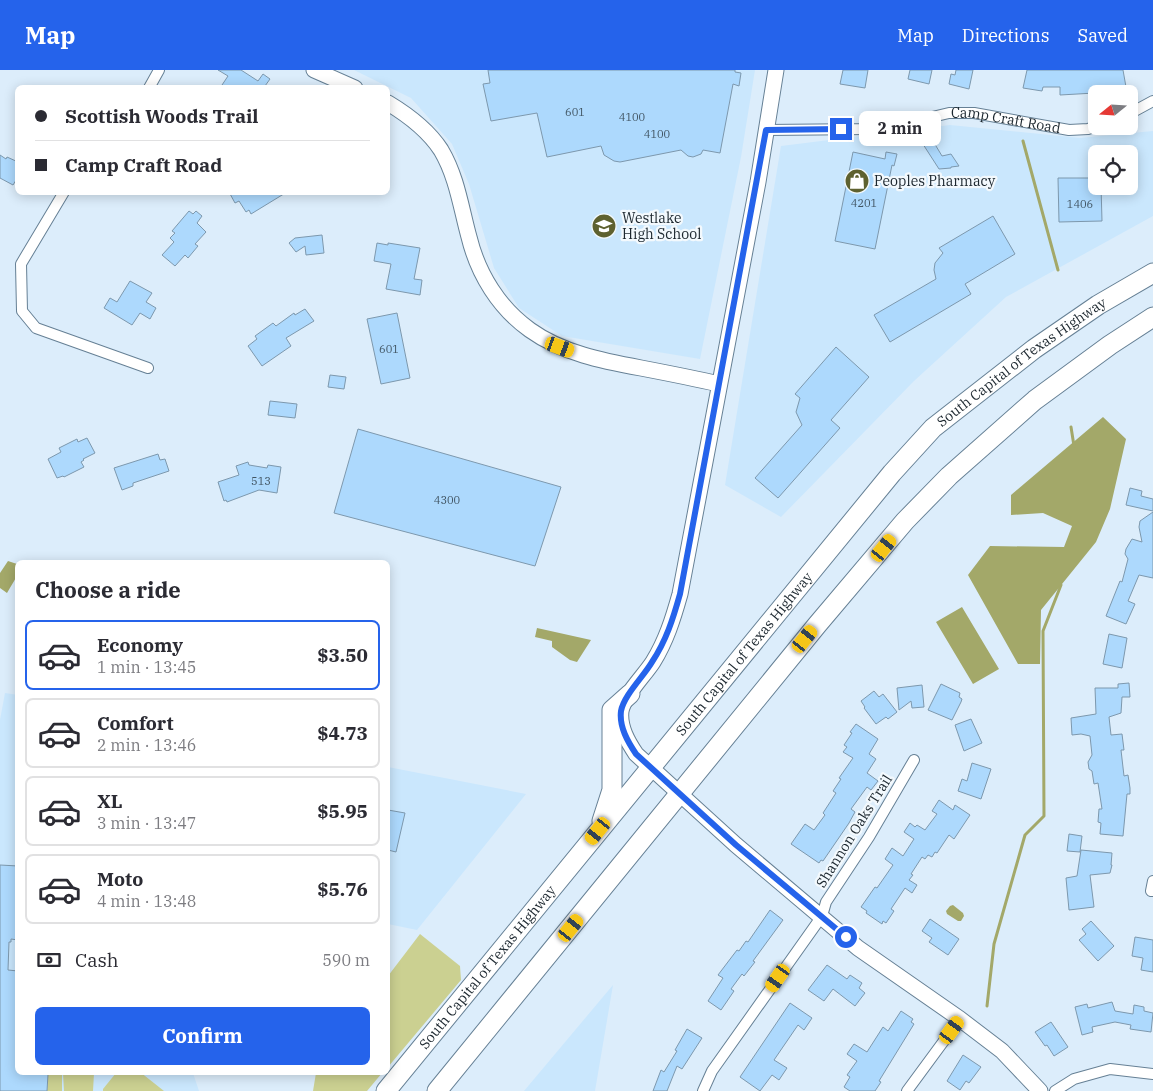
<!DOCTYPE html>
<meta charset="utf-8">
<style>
body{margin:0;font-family:"IBM Plex Serif",serif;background:#f2f2f3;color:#2b2b33;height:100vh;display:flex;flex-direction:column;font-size:19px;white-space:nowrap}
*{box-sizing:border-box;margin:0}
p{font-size:16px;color:#7c7c81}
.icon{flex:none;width:28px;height:28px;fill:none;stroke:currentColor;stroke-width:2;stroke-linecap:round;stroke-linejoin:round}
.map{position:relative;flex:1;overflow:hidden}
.drawer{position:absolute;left:15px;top:490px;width:375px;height:515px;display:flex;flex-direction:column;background:#fff;border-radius:8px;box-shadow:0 2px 12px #0003}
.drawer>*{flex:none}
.banner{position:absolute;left:15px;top:15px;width:375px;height:110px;border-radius:8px;box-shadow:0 2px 12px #0003;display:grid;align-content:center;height:110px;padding:0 20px;background:#fff}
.needle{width:32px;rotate:252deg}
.fabs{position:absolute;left:1088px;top:15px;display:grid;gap:10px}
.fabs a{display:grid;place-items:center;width:50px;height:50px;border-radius:8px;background:#fff;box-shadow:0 2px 12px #0003;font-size:25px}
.end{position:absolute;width:22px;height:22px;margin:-11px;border:6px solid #2563eb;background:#fff;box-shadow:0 0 0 2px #fff}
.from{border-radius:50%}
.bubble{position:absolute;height:35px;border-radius:8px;background:#fff;box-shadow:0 2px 12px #0003;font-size:16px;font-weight:700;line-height:35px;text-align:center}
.car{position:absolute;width:15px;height:30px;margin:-15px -8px;border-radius:6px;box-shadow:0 0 4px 1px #0007;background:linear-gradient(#f5c518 24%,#345 0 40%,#f5c518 0 76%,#345 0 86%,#f5c518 0)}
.banner b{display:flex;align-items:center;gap:18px;height:48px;font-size:19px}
.banner b+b{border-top:1px solid #e1e1e2}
.banner i{width:12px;height:12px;background:#2b2b33}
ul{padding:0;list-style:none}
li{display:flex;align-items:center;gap:15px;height:70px;margin:0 10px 8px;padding:0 10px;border:2px solid #e1e1e2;border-radius:8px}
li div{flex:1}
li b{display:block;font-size:19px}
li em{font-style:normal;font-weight:700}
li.current{border-color:#2563eb}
li>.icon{width:45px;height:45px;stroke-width:1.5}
h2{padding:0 20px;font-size:22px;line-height:60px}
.pay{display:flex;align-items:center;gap:12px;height:55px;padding:0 20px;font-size:19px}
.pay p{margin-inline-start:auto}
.button{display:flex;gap:10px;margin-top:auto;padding:10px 20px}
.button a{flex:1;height:58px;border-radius:8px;background:#2563eb;color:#fff;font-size:20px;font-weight:700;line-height:58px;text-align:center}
header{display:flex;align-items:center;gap:30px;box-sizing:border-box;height:70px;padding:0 25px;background:#2563eb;color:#fff}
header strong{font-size:24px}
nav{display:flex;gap:28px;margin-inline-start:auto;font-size:18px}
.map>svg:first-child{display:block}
</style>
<header>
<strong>Map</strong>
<nav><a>Map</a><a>Directions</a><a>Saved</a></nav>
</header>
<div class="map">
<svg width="1153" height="1021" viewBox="0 0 1153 1021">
<rect width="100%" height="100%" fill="#dcedfb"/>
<path fill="#cae7fd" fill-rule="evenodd" d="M354 0H755L741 87 700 289 562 266 519 238 494 198 469 114 452 74 411 28Z
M950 55 1080 68 1153 61V146L1006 227 914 311 781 447 725 415 781 76ZM1096 84H1129V116H1096Z
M5 623 18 625V1002L193 1003 199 1021H0V650Z
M388 697 526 724 417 860 388 854Z
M613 915 595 1021H524Z"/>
<path fill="#cbd091" d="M420 864 460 896 461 910 388 997V906Z
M140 1002 164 1021H103V1019L116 1003Z
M45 1003H62V1021H47L48 1004Z
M63 1003H94L93 1021H64Z
M316 1003V1002L382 1003 367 1021H313Z"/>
<path fill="#a3a869" d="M1103 347 1126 369 1110 439 1096 472 1041 540 1040 594H1018L968 505 990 476 1064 477 1072 456 1043 443 1011 445V425Z
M8 491 17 494V506L7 523 0 518V503Z
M962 537 999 599 973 614 936 552Z
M537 558 591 570 577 592 570 590 552 577V571L535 567Z
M953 835 963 843 964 846 961 851H958L947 844 946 841 950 836Z"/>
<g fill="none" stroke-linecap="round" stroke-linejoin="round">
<path stroke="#a3a869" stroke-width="3" d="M1023 71 1058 200
M1071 357 1074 376
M987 936 994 874 1025 765 1044 746 1043 561 1061 515"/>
</g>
<path fill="#add9fd" stroke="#7d98ad" d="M218 0H241L258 11 263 4 270 9 265 16 267 18H220L228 6Z
M488 0H735V2L741 3 739 16 733 14 720 83 703 80 701 84 693 87 688 86 681 80 620 92 614 91 604 85 601 76 547 87 537 43 491 51 483 14 490 13Z
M843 0H868L865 18 840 14Z
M910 0H932L929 14 908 9Z
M956 0H973L969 19 949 14 951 4 955 5Z
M1027 0H1123L1126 17 1095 23 1060 25V17H1043L1042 21 1023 18Z
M930 66 942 86 951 84 959 96 951 97V98L939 99 919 68Z
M853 82 885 89 886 82 897 84 894 96 892 95 875 179 835 171Z
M0 85 6 89 7 87 18 92V107L13 115 0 108Z
M1058 108H1096V116H1101L1102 151 1059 152Z
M229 122H287L251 144 249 140 246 142 239 131 235 133Z
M189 141 193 144 196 141 202 146 197 153 206 162 195 174 198 176 188 188 185 185 175 196 162 185 174 172 170 168 175 163 172 161Z
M993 146 1015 184 965 214 971 224 890 272 874 245 936 209 934 200 935 193 943 183 939 178Z
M322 165 324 183 306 185 305 176 296 182 289 173 295 168Z
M377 173 388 175V173L420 178 414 209 422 210 420 225 386 219 391 194 374 191Z
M130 211 152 223 146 232 156 238 150 249 140 243 132 255 104 238 110 228 117 232Z
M305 239 314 251 286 268 291 276 262 296 248 276 257 269 255 266 273 253 276 256 294 243 295 245Z
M397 243 410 308 381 314 367 249Z
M836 277 869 307 831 350 840 358 778 428 755 408 802 355 796 342 800 328 795 324Z
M330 305 346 307 344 319 328 317Z
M270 331 297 334 295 348 268 345Z
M358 359 561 417 535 496 334 443Z
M87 368 95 383 83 389 84 390 81 392 84 397 64 407 63 406 57 408 48 389 61 382 59 378 77 369 78 372Z
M158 384 160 390 165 389 169 401 133 413V416L122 420 114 398Z
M248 392 249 395 267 398 268 395 281 397 277 423 259 420 227 432 226 430 224 431 218 412 239 405 236 396Z
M1130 418 1142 421 1141 426 1153 429V441L1126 435Z
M1153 442V508L1139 505 1128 531 1135 534 1126 554 1106 546 1120 511 1122 512 1128 489 1125 484 1126 479 1132 469 1142 472 1139 457 1140 451Z
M1109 564 1127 568 1122 598 1103 594Z
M1129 613 1130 627H1122L1121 643 1109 647 1111 665 1122 664 1124 680H1121L1124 706 1128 705 1130 718V724H1127L1123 766 1100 764 1101 753 1098 752 1099 739H1102L1098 713 1094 714 1092 701 1089 699 1088 692 1092 685 1090 666 1081 664 1072 665 1071 648 1096 644 1095 618H1118V614Z
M941 614 960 623 959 627 962 629 961 632 952 650 928 640Z
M922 615 924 637 912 638 911 631 899 640 897 618Z
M874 621 879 627 883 624 897 642 888 649 886 647 876 654 864 638 865 637 861 631Z
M971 649 982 673 964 681 955 655Z
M856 654 878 669 869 684 876 689 867 703 878 711 871 720 867 717 851 739 855 742 849 753 823 791 821 790 819 793 791 774 805 754 814 760 825 745 823 743 836 723 833 721 841 709 839 708 853 688 843 682 847 677 844 675 852 663 850 662Z
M972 693 991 699 981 729 958 721 962 709 967 711Z
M939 730 953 740 955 735 970 745 954 769 949 765 937 783 935 782 932 787 928 785 925 789 922 787 911 804 913 805 909 810 917 815 912 823 905 818 891 839 894 841 886 853 883 851 882 854 866 843 867 841 861 837 875 817 877 818 893 795 885 789 892 778 903 786 914 769 904 762 910 753 915 757 917 755 925 760 937 744 932 741Z
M388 740 405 743 396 782 388 780Z
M1069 764 1082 766 1080 782 1067 781Z
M1081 780 1112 783 1111 795H1112L1110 803 1090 805 1094 837 1069 840 1066 808 1077 806Z
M0 795 18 796V870L11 869V872H9L8 900 18 901V1002L48 1004 47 1021H0Z
M770 840 783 850 753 891 755 892 744 906 742 904 731 919 734 921 721 940 708 931 723 908 718 905 737 880 739 881 746 871 748 872Z
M930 849 959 869 948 885 929 872 932 868 922 861Z
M1091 851 1114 876 1098 891 1079 870 1086 864 1082 859Z
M1135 867 1153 870V902L1141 900 1143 888 1132 886Z
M827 895 847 909 850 905 862 913 859 918 865 923 855 936 833 919 824 931 808 920Z
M1112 932 1115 941 1133 944 1134 935 1144 937V941L1153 943 1151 962 1130 959 1131 955 1115 952 1092 957 1093 962 1082 965 1075 937 1087 934 1088 938Z
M790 933 812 948 804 960 798 955 774 990 787 998 779 1010 772 1005 760 1021 740 1007Z
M901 941 913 949 911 952 914 954 879 1011 881 1012 875 1021H850L844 1017 850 1007 847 1005 857 991 847 984 854 974 867 982 883 957 888 961Z
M1051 952 1068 977 1054 986 1047 975 1045 976 1035 962Z
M687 959 702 968 682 999 677 996 667 1021H653L661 1000 664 1002 677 981 675 980Z
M963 985 981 997 969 1013 966 1011 960 1020 947 1011Z"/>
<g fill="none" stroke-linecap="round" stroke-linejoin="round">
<defs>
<g id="street">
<path d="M149 18 159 0"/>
<path d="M1129 44 1153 31"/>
<path id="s1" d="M766 60 869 59 907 53 949 43H974L1069 60 1088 59 1097 56"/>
<path d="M64 122 21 194 22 241 36 258 148 298"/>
<path d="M1153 811 1151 821H1153"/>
<path d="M703 1021 712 1001 822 846 826 832 869 767 914 690"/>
<path d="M907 1021 960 949"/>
<path d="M1055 1021 1074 1009 1110 999 1153 1004"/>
</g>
<path id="secondary" d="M314 0 355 18
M776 0 758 112 680 524C673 549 666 571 653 592 644 606 624 625 621 641 619 657 628 672 636 684L736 775 858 878 960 949 1002 981 1040 1021
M388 33C408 45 428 60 441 80 457 107 461 138 469 167 478 204 499 238 530 260 562 283 603 291 641 298 667 303 693 308 719 314"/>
<g id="highway">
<path d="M602 751 612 720V640L630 624"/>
<path id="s2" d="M386 1021 892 403 933 358 1034 279 1098 235 1153 203"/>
<path d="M437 1021 817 555 905 451 949 406 1035 330 1110 275 1153 247"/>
</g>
</defs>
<use href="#street" stroke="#668095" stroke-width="12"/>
<use href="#secondary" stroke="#668095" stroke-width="17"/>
<use href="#highway" stroke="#668095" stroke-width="21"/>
<use href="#street" stroke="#fff" stroke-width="10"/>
<use href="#secondary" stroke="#fff" stroke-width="15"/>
<use href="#highway" stroke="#fff" stroke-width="19"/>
</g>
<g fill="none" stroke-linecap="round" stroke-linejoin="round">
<path stroke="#2563eb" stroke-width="6" d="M841 59 766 60 680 524C673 549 666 571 652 592 644 606 624 625 621 641 619 657 628 672 636 684L736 775 846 867"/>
</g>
<defs>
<symbol id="shop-disc" viewBox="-11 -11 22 22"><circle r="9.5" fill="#5e612f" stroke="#f3f9fd"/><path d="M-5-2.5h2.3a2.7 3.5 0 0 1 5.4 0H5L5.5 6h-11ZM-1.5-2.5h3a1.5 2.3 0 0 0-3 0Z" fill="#fff"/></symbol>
<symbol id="school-disc" viewBox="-11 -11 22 22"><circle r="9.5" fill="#5e612f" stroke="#f3f9fd"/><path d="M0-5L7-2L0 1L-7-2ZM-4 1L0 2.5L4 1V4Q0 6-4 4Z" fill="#fff"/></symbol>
</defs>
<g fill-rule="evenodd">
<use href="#shop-disc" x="843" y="97" width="28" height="28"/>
<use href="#school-disc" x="590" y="142" width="28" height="28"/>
</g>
<g text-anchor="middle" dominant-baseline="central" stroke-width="4.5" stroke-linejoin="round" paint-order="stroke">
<g font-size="11" fill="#405462">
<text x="575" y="42">601</text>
<text x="632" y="47">4100</text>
<text x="657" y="64">4100</text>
<text x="864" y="133">4201</text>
<text x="1080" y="134">1406</text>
<text x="389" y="279">601</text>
<text x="261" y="411">513</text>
<text x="447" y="430">4300</text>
</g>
<g font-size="14" fill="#1c272f" stroke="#f3f9fd">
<text stroke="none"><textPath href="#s1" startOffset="242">Camp Craft Road</textPath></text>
<text stroke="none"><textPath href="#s2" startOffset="970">South Capital of Texas Highway</textPath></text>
<text stroke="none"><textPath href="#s2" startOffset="565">South Capital of Texas Highway</textPath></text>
<text transform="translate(854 761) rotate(-58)">Shannon Oaks Trail</text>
<text stroke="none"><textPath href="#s2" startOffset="160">South Capital of Texas Highway</textPath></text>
</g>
<g font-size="14" fill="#1c272f" stroke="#f3f9fd" text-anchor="start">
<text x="874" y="111">Peoples Pharmacy</text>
<text x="622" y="148">Westlake<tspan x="622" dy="16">High School</tspan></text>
</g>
</g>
</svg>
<div class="fabs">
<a><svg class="needle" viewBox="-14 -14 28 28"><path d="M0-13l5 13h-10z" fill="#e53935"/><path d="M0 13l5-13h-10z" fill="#7c7c81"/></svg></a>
<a><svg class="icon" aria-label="locate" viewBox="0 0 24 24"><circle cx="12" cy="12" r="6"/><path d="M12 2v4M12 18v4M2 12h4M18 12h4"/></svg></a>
</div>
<i class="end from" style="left:846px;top:867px"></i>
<i class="end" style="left:841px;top:59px"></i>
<div class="bubble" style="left:859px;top:41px;width:82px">2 min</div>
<i class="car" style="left:560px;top:277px;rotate:110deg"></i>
<i class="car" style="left:884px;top:478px;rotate:39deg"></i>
<i class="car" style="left:805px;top:569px;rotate:39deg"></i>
<i class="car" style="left:598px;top:761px;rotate:219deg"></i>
<i class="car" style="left:571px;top:858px;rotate:39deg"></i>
<i class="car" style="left:778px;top:908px;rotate:215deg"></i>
<i class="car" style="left:952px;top:960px;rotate:36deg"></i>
<div class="banner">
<b><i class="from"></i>Scottish Woods Trail</b>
<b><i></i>Camp Craft Road</b>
</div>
<section class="drawer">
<h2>Choose a ride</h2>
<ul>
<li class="current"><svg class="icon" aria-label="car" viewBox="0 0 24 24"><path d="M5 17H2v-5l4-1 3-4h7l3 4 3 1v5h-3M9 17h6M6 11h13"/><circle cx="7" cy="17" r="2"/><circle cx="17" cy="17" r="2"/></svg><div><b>Economy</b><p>1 min · 13:45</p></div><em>$3.50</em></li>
<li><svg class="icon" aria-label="car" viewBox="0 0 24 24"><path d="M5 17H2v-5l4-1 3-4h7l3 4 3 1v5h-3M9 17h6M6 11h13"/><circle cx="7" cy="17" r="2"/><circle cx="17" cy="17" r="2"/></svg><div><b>Comfort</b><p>2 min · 13:46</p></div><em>$4.73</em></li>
<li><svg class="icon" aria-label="car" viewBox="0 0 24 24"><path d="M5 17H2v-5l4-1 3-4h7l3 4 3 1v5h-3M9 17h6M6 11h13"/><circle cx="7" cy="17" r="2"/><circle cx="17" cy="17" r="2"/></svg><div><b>XL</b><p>3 min · 13:47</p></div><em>$5.95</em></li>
<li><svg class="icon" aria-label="car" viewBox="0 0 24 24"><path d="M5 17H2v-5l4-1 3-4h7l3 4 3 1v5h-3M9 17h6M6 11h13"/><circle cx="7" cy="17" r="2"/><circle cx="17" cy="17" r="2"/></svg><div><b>Moto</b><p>4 min · 13:48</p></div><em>$5.76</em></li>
</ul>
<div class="pay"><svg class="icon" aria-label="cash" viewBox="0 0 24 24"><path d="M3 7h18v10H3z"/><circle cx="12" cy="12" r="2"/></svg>Cash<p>590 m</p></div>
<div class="button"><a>Confirm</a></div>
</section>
</div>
